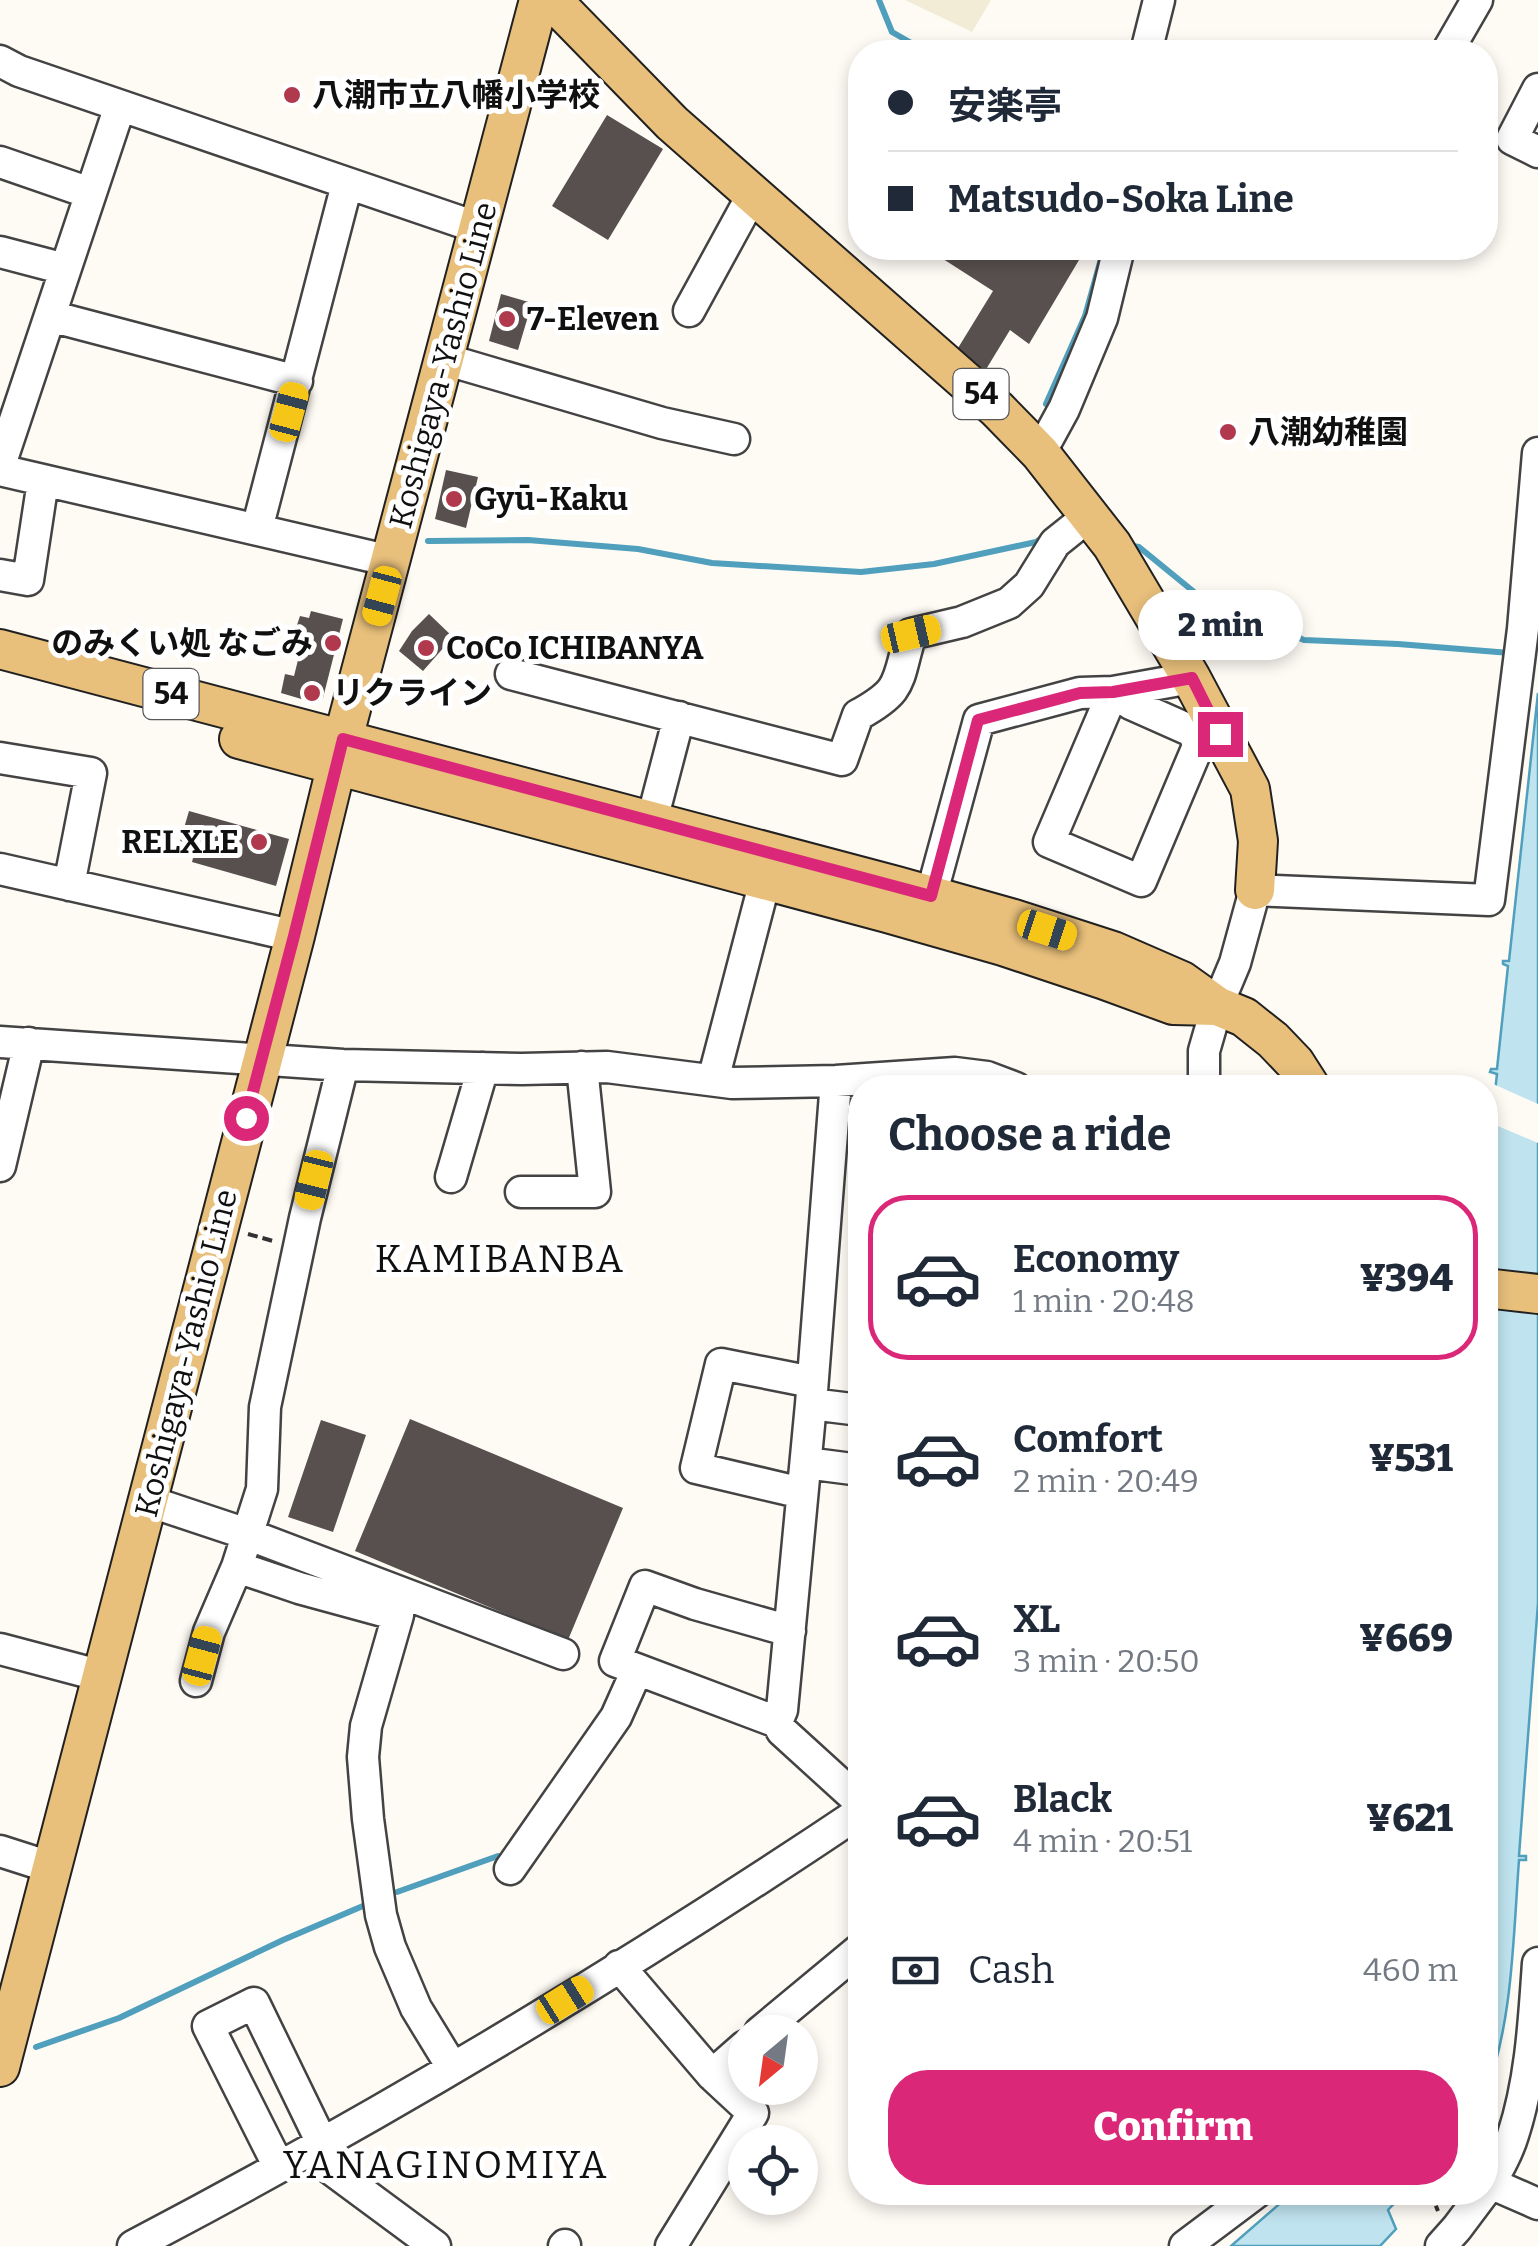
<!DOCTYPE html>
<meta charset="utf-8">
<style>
body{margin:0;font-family:Bitter,"Noto Sans JP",serif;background:#f6f6f7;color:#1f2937;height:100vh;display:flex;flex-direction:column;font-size:38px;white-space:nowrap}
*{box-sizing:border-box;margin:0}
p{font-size:32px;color:#747a83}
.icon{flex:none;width:55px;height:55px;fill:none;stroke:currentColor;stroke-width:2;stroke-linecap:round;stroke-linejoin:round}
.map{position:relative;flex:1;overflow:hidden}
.details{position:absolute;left:848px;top:1075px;width:650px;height:1130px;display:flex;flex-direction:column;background:#fff;border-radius:40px;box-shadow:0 5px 15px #0003}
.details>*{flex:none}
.banner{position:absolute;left:848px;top:40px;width:650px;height:220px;border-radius:40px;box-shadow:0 5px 15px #0003;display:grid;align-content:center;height:220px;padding:0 40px;background:#fff}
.needle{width:65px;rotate:209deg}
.tools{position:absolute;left:728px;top:2015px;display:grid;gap:20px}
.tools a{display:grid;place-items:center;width:90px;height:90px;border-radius:50%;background:#fff;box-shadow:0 5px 15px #0003;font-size:50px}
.end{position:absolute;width:45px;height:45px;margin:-22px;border:12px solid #db2777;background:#fff;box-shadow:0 0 0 5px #fff}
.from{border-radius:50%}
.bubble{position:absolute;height:70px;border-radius:35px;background:#fff;box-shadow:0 5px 15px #0003;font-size:32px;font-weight:800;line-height:70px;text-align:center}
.car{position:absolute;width:30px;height:60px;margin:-30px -15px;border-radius:12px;box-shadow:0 0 8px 2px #0007;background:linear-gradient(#f5c518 24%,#345 0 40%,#f5c518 0 76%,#345 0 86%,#f5c518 0)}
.banner b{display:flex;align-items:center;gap:35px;height:95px;font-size:38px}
.banner b+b{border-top:2px solid #e0e1e3}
.banner i{width:25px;height:25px;background:#1f2937}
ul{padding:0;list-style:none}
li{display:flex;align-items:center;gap:30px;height:165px;margin:0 20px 15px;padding:0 20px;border:5px solid transparent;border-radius:40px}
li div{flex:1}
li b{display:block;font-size:38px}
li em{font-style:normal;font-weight:800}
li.selected{border-color:#db2777}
li>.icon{width:90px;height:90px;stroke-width:1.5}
h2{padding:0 40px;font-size:45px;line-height:120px}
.pay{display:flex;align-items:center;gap:25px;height:110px;padding:0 40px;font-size:38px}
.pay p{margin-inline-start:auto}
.primary-button{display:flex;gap:20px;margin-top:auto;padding:20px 40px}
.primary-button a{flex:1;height:115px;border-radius:40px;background:#db2777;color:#fff;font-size:40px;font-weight:800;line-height:115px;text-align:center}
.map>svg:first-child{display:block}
</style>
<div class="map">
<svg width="1538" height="2246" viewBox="0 0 1538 2246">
<rect width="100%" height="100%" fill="#fefbf5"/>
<path fill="#f2ecd7" d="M905 0H991L972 32Z"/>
<path fill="#bfe3ef" stroke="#4f9fbd" stroke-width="2.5" d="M1538 693V1603L1519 1856H1526V1860H1519C1513 1940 1513 2021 1485 2096V1179L1497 1074 1490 1072 1491 1069H1497L1508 966 1503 964V961H1509Z
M1292 2193V2192L1404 2193 1388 2210 1396 2229 1380 2246H1231Z"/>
<path fill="#fefbf5" d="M1491 1083 1538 1104V1143L1486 1121Z"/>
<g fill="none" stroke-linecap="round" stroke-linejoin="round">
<path stroke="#4f9fbd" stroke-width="6" d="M879 0 892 32 927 52
M1046 404 1085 316 1104 248
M428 541 528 540 638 549 712 563 861 572 934 564 1036 542 1045 536
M1133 546 1139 547 1199 596 1304 640 1398 644 1510 653
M397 1892 498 1856
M36 2047 119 2018 283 1940 370 1903"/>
</g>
<path fill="#58504e" d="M607 115 663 149 608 240 552 206Z
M926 248H1072L1082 255 1029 344 1010 330 985 371 958 348 993 291Z
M501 294 532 303 518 350 489 341Z
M446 470 478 477 466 528 435 519Z
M311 611 343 619 323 698 315 703 281 693 285 674 294 676 306 628 297 625 300 616 309 618Z
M429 614 453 637 423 671 399 651 412 631Z
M189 811 289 839 276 886 192 862 195 850 179 845Z
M410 1419 623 1508 568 1640 355 1551Z
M321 1420 366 1435 333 1532 288 1517Z"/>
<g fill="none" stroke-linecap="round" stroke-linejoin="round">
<defs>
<path id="minor" d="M1146 52 1159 0
M1447 52 1477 0
M0 61 19 71 479 228
M1538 89 1512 139 1538 152
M0 162 90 193
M0 252 65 269
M689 311 753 194
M50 316 297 381
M444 359 662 423 734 439
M1040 453 1064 409 1102 318 1119 248
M0 465 120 106
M0 470 391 561
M257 529 347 184
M0 575 28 580 43 481
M511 674 842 760 858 715C905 689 896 682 911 634L962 622 1009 603 1029 585 1055 543 1090 515
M0 758 91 773 69 885
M652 820 679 717
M0 869 295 936
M931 896 979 720 1080 693 1113 692 1131 704 1194 732 1198 746 1141 881 1049 842 1113 692 1191 678
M0 1042 343 1065 522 1069 607 1067 732 1083 836 1081 955 1073 987 1077 1016 1088
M343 1065 305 1218 265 1407 262 1489 237 1567 299 1588 398 1615 366 1726 363 1757 368 1819 381 1915 390 1947 416 2008 452 2067
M713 1080 765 881
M836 1081 811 1404 782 1710 777 1722 782 1731 860 1802
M1204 1088V1051L1217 1006 1235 963 1255 890 1489 900 1523 629 1538 453
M0 1166 29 1043
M451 1177 483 1068
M521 1192H595L582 1067
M811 1404 860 1410
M806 1463 860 1470
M802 1493 696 1468 721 1364 812 1382
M148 1501 247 1534 563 1654
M0 1649 102 1676
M196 1681 209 1632 237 1567
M777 1722 615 1661 645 1586 695 1604 790 1631
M0 1851 53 1868
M510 1869 616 1717 637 1670
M619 1966 712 2075 753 2113 671 2246
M760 2032 860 1949
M712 2075 745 2046
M314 2149 324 2164 435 2246
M279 2167 208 2026 254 2003 322 2143
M1490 2183 1538 2204
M1485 2191C1496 2173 1507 2155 1513 2135 1531 2080 1534 2021 1538 1963
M133 2246C383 2115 626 1969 860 1812
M564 2246 565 2245
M1185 2246 1257 2192
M1441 2246 1457 2228 1484 2192"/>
<path id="major" d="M552 0 672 123 997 409 1040 453 1112 545 1191 678 1250 789 1258 841 1255 890
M0 649 897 886 1014 919 1113 951 1182 981 1217 1006 1244 1017 1273 1040 1295 1063 1311 1088
M239 739 887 913 1003 946 1102 979 1173 1005 1217 1006
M1485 1288 1538 1294
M0 2067 295 936 343 739 539 0"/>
</defs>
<use href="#minor" stroke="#434343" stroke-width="35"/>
<use href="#major" stroke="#212121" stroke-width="42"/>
<path stroke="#323232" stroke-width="4" stroke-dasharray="10 5" stroke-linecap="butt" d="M248 1234 273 1241
M1430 2192 1438 2211"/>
<use href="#minor" stroke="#fff" stroke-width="30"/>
<use href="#major" stroke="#e8bf7b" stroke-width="38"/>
</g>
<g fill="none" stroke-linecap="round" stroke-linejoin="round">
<path stroke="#db2777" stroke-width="12" d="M246 1118 294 936 343 739 931 896 978 720 1080 693 1113 692 1192 678 1220 734"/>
</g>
<g fill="#b0394d" stroke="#fff" stroke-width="4">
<circle cx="292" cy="95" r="10"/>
<circle cx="507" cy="319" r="10"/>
<circle cx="1228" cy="432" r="10"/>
<circle cx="454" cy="499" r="10"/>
<circle cx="333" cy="643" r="10"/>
<circle cx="426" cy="648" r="10"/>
<circle cx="312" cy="693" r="10"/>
<circle cx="259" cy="842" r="10"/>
</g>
<g text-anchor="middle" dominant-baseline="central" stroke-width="10" stroke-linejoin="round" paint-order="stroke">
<g fill="#fff" stroke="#585858" stroke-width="2.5">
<rect x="953.5" y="369" width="55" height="50" rx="8"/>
<rect x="143.5" y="669" width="55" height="50" rx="8"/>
</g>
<g font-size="30" font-weight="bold" fill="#101010">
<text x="981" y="394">54</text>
<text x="171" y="694">54</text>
</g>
<g font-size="32" font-weight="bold" fill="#101010" stroke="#fff" text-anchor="start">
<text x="312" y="95">八潮市立八幡小学校</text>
<text x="527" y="319">7-Eleven</text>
<text x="1248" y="432">八潮幼稚園</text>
<text x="474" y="499">Gyū-Kaku</text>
<text x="313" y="643" text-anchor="end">のみくい処 なごみ</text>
<text x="446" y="648">CoCo ICHIBANYA</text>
<text x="332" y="693">リクライン</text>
<text x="239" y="842" text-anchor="end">RELXLE</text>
</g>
<g font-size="32" fill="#101010" stroke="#fff">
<text transform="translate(443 365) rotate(-75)">Koshigaya-Yashio Line</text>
<text transform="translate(186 1353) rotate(-76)">Koshigaya-Yashio Line</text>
</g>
<g font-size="38" letter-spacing="2.5" fill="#101010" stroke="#fff">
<text x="500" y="1259">KAMIBANBA</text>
<text x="446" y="2165">YANAGINOMIYA</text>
</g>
</g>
</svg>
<div class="tools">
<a><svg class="needle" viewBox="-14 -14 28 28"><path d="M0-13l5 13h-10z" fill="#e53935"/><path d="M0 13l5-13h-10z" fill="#747a83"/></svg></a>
<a><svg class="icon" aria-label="locate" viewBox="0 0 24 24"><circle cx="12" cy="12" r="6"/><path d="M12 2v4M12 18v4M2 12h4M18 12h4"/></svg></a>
</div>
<i class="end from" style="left:246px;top:1118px"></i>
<i class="end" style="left:1220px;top:734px"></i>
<div class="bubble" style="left:1138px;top:590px;width:165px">2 min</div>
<i class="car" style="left:289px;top:412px;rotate:15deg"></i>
<i class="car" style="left:382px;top:596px;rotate:195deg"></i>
<i class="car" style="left:911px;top:634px;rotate:77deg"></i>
<i class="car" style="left:1047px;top:930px;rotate:108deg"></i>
<i class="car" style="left:314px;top:1180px;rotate:194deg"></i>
<i class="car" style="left:202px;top:1656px;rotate:15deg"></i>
<i class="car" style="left:565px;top:2000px;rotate:58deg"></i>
<div class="banner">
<b><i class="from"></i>安楽亭</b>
<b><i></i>Matsudo-Soka Line</b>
</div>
<section class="details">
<h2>Choose a ride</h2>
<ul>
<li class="selected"><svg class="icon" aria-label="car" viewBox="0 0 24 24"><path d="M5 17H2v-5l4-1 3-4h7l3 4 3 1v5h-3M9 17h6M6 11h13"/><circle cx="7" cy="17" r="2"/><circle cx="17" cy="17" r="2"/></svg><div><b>Economy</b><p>1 min · 20:48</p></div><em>¥394</em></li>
<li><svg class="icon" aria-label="car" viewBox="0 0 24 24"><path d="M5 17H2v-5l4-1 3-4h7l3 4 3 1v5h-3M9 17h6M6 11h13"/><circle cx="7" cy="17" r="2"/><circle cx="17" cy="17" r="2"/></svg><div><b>Comfort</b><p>2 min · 20:49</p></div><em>¥531</em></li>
<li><svg class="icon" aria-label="car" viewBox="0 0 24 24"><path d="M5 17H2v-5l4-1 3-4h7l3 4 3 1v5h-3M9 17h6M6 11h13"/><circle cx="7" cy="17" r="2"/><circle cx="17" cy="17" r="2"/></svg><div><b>XL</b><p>3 min · 20:50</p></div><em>¥669</em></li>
<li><svg class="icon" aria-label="car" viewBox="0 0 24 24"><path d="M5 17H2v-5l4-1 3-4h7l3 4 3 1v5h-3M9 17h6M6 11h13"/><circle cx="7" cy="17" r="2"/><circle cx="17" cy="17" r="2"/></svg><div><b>Black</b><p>4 min · 20:51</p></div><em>¥621</em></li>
</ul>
<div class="pay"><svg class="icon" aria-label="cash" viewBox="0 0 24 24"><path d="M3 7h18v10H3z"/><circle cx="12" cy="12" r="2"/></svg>Cash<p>460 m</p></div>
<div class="primary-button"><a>Confirm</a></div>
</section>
</div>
